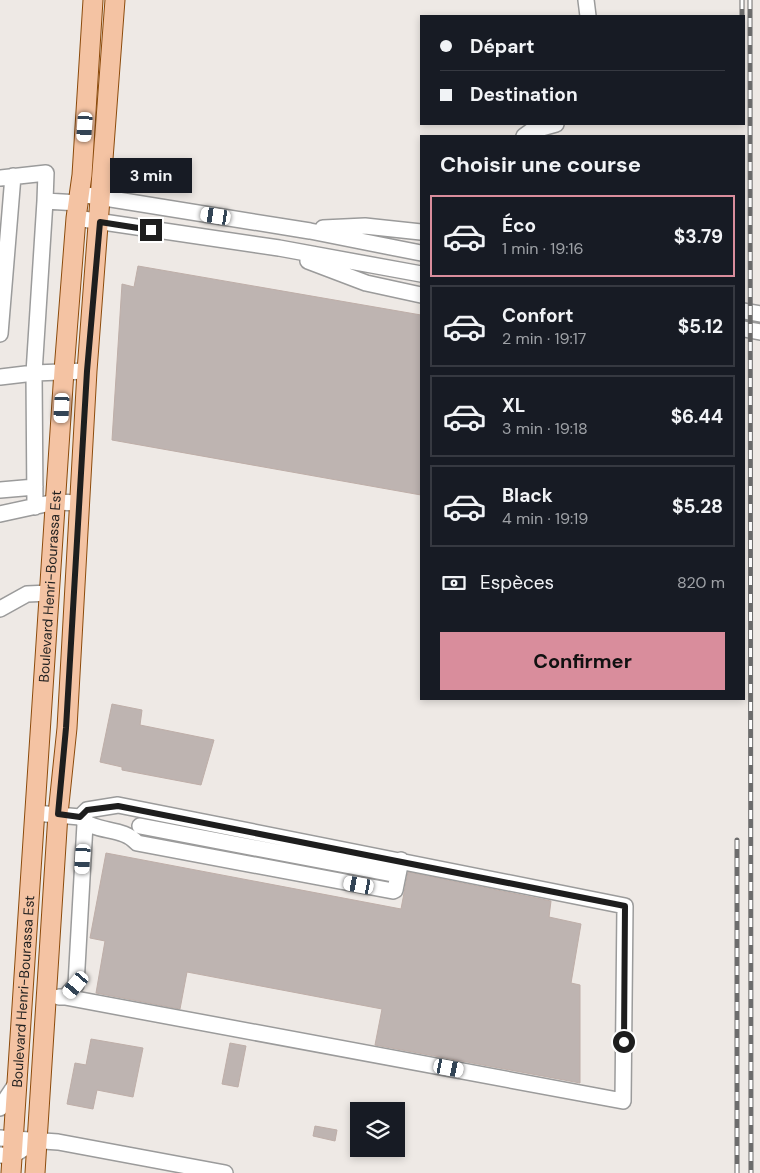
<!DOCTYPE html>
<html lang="fr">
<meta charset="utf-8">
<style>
body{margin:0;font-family:"DM Sans",sans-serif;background:#242831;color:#f1f3f6;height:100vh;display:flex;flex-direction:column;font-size:19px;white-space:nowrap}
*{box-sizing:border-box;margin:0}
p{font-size:16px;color:#9ea1a6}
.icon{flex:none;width:28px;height:28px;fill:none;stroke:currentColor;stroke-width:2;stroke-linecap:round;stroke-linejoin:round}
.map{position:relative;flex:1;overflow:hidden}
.details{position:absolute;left:420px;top:135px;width:325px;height:565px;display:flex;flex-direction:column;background:#171b24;border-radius:0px;box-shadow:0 2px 8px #0003}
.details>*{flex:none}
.banner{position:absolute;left:420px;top:15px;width:325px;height:110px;border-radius:0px;box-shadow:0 2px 8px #0003;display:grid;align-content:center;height:110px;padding:0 20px;background:#171b24}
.controls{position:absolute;left:350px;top:1102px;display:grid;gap:10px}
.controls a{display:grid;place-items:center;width:55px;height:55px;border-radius:0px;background:#171b24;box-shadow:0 2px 8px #0003;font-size:25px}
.end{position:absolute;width:22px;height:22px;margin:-11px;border:6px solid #1e1e1e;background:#fff;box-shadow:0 0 0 2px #fff}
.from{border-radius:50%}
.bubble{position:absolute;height:35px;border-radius:0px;background:#171b24;box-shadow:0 2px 8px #0003;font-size:16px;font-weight:700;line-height:35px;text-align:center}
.car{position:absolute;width:15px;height:30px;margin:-15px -8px;border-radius:6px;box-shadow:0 0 4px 1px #0007;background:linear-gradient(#fff 24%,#345 0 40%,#fff 0 76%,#345 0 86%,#fff 0)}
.banner b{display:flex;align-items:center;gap:18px;height:48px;font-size:19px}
.banner b+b{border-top:1px solid #363941}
.banner i{width:12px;height:12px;background:#f1f3f6}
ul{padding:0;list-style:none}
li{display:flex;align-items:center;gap:15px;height:82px;margin:0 10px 8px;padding:0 10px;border:2px solid #363941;border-radius:0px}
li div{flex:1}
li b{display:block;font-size:19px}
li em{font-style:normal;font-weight:700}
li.current{border-color:#d98d9c}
li>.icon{width:45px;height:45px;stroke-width:1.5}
h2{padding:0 20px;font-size:22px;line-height:60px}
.pay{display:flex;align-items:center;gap:12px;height:55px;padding:0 20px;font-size:19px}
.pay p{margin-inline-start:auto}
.action{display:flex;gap:10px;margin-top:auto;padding:10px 20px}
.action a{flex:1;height:58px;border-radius:0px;background:#d98d9c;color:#111;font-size:20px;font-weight:700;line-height:58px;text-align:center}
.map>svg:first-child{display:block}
</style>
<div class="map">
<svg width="760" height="1173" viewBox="0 0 760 1173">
<rect width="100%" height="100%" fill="#eee9e5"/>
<path fill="#beb4b1" stroke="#beaea8" d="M138 266 421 315V495L112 440 122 284 134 287Z
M112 704 142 710 140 725 214 740 201 785 122 770V767L100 762Z
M106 853 401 909 408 872 551 901 549 917 581 924 571 983 580 985V1083L375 1045 382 1009 187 972 180 1009 96 993 105 941 90 938Z
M91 1039 143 1048 133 1097 97 1090 93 1109 67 1104 75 1063 86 1065Z
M230 1043 246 1046 238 1087 222 1084Z
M315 1126 337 1130 335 1141 313 1136Z"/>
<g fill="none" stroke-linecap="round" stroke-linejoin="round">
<defs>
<path id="minor" d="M586 0 588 16
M524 136 531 131 556 124
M0 178 46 173 45 201
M80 194 310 231 421 253
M76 218 279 248 421 274
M323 228 365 226 421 232
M308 261 366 283 421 295
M744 311 760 314
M744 329 760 332
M0 334 13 176
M0 377 34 373 45 201 79 203
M0 490 35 487
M35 507 34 373 87 371
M0 514 55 502 80 503
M0 609 27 594 50 593
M35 813 80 817
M140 826 398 875
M59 997H65L76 985 85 824
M65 997 623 1101 625 906 118 805 87 810 80 817C94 834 123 826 137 843L393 891 395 890 401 860
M0 1108 16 1084
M0 1138 58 1142 225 1173
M0 1155 12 1156 37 1140"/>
<g id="major">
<path id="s1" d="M11 1173 64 371 76 218 82 175 93 0"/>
<path d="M35 1173 58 814 67 728 87 371 115 0"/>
</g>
</defs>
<use href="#minor" stroke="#9b9b9b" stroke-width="18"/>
<use href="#major" stroke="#8c4b0c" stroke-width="21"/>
<use href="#minor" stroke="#fff" stroke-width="15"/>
<use href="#major" stroke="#f4c3a3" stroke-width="19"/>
<defs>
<path id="rail" d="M742 0V16
M750 0 751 1173
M737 840V1173"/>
</defs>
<use href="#rail" stroke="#6c6c6c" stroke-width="5"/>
<use href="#rail" stroke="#fff" stroke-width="3" stroke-dasharray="9" stroke-linecap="butt"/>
</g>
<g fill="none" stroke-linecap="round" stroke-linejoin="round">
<path stroke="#1e1e1e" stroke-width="6" d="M151 230 100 222 87 371 66 728 58 814 80 817 87 810 118 806 625 906 624 1042"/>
</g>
<g text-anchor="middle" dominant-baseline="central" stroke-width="4.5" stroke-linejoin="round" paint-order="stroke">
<g font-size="14" fill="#1e1e1e" stroke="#fff">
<text stroke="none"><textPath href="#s1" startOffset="588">Boulevard Henri-Bourassa Est</textPath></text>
<text stroke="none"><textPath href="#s1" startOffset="182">Boulevard Henri-Bourassa Est</textPath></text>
</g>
</g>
</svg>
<div class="controls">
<a><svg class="icon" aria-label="layers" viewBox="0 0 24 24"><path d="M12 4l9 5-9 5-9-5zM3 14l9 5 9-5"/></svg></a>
</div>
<i class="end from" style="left:624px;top:1042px"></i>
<i class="end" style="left:151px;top:230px"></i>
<div class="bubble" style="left:110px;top:158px;width:82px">3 min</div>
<i class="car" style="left:85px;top:127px;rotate:184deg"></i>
<i class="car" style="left:216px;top:216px;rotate:279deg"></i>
<i class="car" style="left:62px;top:408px;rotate:183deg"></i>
<i class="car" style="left:83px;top:859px;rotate:184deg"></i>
<i class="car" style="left:359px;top:885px;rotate:280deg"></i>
<i class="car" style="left:76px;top:985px;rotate:220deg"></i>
<i class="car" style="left:449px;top:1068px;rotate:101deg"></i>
<div class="banner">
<b><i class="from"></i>Départ</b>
<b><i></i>Destination</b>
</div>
<section class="details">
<h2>Choisir une course</h2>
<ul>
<li class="current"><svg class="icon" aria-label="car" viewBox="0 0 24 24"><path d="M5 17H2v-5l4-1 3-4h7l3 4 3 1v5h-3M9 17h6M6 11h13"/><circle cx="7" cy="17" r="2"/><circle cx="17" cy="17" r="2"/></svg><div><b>Éco</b><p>1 min · 19:16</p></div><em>$3.79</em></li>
<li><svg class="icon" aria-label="car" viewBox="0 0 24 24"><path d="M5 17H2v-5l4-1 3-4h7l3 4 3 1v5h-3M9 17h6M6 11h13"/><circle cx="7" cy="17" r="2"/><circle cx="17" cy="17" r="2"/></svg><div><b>Confort</b><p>2 min · 19:17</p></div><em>$5.12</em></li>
<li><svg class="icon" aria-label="car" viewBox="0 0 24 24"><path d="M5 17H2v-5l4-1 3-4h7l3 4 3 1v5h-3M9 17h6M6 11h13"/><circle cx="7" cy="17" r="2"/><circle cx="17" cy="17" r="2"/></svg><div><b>XL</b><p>3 min · 19:18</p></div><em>$6.44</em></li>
<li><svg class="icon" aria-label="car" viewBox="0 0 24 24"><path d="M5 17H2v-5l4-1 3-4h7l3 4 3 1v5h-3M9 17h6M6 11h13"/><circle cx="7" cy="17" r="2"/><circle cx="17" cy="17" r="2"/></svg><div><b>Black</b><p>4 min · 19:19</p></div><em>$5.28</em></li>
</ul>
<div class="pay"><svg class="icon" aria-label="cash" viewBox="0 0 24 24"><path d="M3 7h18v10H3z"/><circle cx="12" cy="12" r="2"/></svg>Espèces<p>820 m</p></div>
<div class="action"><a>Confirmer</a></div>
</section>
</div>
